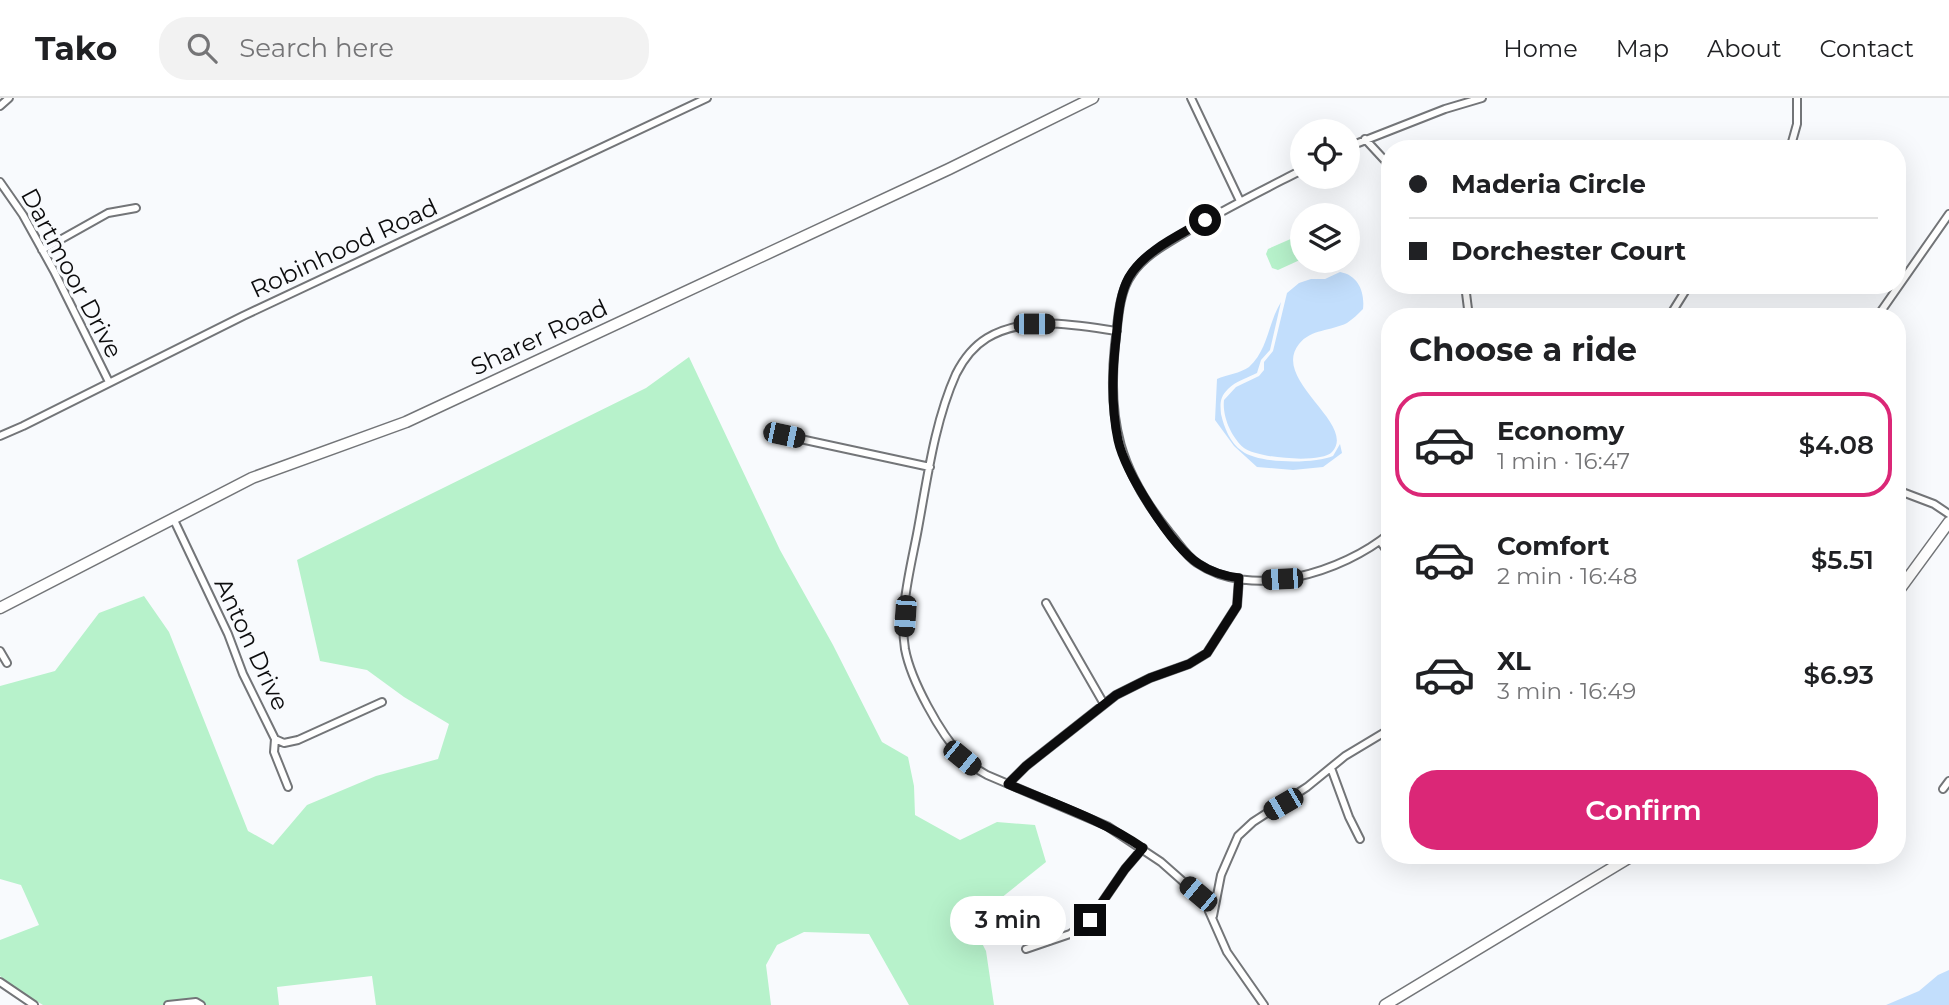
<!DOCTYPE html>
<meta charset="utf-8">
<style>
body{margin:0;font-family:Montserrat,sans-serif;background:#f2f2f2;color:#202124;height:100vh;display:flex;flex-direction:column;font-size:26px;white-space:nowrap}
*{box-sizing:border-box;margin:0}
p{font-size:23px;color:#757577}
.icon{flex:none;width:38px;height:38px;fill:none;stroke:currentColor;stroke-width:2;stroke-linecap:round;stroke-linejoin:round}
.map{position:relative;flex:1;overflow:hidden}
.panel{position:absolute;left:1381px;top:210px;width:525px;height:556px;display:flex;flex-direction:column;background:#fff;border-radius:28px;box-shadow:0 7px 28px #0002}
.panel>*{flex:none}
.banner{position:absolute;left:1381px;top:42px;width:525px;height:154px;border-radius:28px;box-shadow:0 7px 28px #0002;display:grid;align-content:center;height:154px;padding:0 28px;background:#fff}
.controls{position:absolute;left:1290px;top:21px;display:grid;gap:14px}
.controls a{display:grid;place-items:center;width:70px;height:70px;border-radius:50%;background:#fff;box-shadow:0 7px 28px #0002;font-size:35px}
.end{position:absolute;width:32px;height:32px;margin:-16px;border:9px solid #0c0c0d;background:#fff;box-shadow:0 0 0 4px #fff}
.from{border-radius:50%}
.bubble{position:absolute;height:49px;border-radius:24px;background:#fff;box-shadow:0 7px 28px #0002;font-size:23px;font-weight:600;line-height:49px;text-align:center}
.car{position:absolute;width:21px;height:42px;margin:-21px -10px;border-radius:9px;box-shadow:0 0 5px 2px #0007;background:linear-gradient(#222 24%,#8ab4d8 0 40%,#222 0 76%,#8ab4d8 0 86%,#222 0)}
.banner b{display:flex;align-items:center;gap:24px;height:66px;font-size:26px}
.banner b+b{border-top:2px solid #e0e0e0}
.banner i{width:18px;height:18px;background:#202124}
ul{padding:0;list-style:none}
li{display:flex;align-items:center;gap:21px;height:105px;margin:0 14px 10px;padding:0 14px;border:4px solid transparent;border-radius:28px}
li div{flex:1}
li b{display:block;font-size:26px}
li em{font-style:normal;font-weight:600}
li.active{border-color:#db2777}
li>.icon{width:63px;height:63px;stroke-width:1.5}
h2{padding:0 28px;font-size:32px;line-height:84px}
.action{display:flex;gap:14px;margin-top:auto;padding:14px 28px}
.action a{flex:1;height:80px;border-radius:28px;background:#db2777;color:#fff;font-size:28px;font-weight:600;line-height:80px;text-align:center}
header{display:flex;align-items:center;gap:42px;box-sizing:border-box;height:98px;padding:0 35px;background:#fff;border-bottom:2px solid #e0e0e0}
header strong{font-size:33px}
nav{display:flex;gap:38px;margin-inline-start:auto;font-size:24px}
.search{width:490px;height:63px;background:#f2f2f2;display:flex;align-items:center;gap:18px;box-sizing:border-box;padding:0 24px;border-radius:28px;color:#757577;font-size:26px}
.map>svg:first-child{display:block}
</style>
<header>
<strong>Tako</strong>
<div class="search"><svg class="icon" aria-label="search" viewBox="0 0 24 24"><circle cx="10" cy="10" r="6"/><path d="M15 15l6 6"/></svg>Search here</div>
<nav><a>Home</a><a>Map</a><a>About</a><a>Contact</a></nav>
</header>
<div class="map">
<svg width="1949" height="907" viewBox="0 0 1949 907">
<rect width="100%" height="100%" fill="#f8fafd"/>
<path fill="#b7f2cb" d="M1302 136V161L1278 172 1272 170 1266 156 1268 151Z
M689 259 780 452 833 547 882 644 908 659 914 688 915 717 960 742 997 724 1035 727 1046 764 971 824 986 853 994 907H909L869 836 804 834 777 847 766 867 771 907H376L372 878 277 889 279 907H43L13 889 0 878V842L39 827 21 787 0 781V588L55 573 99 515 144 498 169 534 248 733 273 747 307 707 376 678 438 661 449 626 404 599 367 572 320 563 297 462 646 290Z"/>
<path fill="#c2defc" d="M1340 174C1358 177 1365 194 1363 211 1358 216 1353 221 1347 225 1331 233 1311 231 1299 246 1270 282 1358 326 1332 354 1321 366 1257 360 1244 350 1232 340 1222 319 1224 302L1236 289 1259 278 1264 272V264L1273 253 1287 195 1299 185 1311 181H1325Z
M1281 204 1270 252 1261 262 1257 275C1247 280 1236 283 1228 291 1220 299 1220 305 1221 316 1224 329 1230 345 1242 353 1258 366 1315 366 1333 358L1340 346 1342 355 1323 369 1293 372 1257 369 1234 348 1215 322 1217 281C1226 277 1241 275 1249 269 1268 252 1268 225 1281 204Z
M1949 872V907H1886L1919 893 1938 877Z"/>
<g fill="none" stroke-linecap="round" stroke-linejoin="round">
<defs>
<path id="street" d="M1191 0 1240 103
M0 8 9 0
M1365 41 1390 68
M1348 49 1445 11 1482 0
M1790 51 1797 26V0
M1302 72C1261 93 1220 113 1181 137 1163 148 1144 158 1132 176 1118 195 1118 225 1115 247 1107 324 1120 373 1169 434 1178 444 1186 458 1197 465 1252 503 1343 474 1390 435
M0 84 23 117 54 173 109 284
M42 152 108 115 136 110
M1465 187 1469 219
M1669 219 1689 187
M1877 219 1949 116
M1117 233C1075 227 1025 217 987 240 974 248 963 262 956 276 934 325 927 383 917 436 910 472 899 514 905 551 911 583 940 635 962 659 969 667 978 672 987 677L1107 728 1161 764 1204 802 1227 854 1264 907
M768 334 930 369
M0 338 23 328 243 218 707 0
M1897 392 1934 406 1949 416
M173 420 228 536 243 576 275 641 274 654 288 689
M1380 443 1390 457
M1046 505 1104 606
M0 553 7 565
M275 641 284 645 298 642 382 604
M1331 670 1349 719 1360 741
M1008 686 1026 668 1116 597 1150 580 1189 566 1207 555 1237 508 1239 480
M1943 691 1949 683
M1213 818 1221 777 1238 738 1253 724 1307 689 1345 658 1390 631
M1026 851 1070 836 1090 822 1125 771 1143 750
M0 884 34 907
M168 907 196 904 201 907"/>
<path id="secondary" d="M1897 495 1949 424
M0 510 252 380 406 324 949 71 1093 0
M1385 907 1632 758"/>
</defs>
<use href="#street" stroke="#737578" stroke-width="10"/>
<use href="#secondary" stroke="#737578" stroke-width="13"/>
<use href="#street" stroke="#fff" stroke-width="6"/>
<use href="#secondary" stroke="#fff" stroke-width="10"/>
</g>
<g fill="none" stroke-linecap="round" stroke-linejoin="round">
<path stroke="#0c0c0d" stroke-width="9" d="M1090 822 1125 771 1143 750C1101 721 1054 706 1008 686L1026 668 1116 597 1150 580 1189 566 1207 555 1237 508 1239 480C1224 478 1211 474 1199 466 1171 448 1125 374 1118 342 1111 309 1112 275 1116 241 1118 221 1119 197 1129 179 1145 152 1180 137 1205 122"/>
</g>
<g text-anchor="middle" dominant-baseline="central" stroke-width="7" stroke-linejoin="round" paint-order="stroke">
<g font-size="24" fill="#0c0c0d" stroke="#f8fafd">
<text transform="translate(344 150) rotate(-25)">Robinhood Road</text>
<text transform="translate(72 175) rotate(62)">Dartmoor Drive</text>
<text transform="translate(539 239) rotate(-25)">Sharer Road</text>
<text transform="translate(252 546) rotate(65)">Anton Drive</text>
</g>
</g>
</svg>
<div class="controls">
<a><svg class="icon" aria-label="locate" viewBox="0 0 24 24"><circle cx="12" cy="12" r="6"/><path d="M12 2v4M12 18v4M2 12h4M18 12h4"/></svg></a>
<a><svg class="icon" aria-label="layers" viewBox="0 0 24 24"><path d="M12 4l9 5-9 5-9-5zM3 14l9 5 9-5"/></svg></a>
</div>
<i class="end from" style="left:1205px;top:122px"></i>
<i class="end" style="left:1090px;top:822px"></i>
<div class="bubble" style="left:950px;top:798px;width:116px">3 min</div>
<i class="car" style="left:1034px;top:226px;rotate:90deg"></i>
<i class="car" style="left:784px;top:337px;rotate:102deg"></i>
<i class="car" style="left:1282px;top:481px;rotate:267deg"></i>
<i class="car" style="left:905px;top:518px;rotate:184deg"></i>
<i class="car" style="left:962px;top:660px;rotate:129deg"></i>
<i class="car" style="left:1283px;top:706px;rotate:240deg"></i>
<i class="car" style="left:1198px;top:796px;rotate:310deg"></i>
<div class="banner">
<b><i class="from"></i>Maderia Circle</b>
<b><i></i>Dorchester Court</b>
</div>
<section class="panel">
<h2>Choose a ride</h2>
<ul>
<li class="active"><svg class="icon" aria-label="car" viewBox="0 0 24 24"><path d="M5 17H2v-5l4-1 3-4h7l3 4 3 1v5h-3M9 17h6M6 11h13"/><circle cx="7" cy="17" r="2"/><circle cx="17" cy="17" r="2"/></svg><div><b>Economy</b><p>1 min · 16:47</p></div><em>$4.08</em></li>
<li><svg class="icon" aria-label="car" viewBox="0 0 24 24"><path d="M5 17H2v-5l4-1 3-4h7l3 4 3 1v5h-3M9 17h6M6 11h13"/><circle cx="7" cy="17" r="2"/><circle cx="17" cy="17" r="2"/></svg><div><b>Comfort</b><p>2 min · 16:48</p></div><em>$5.51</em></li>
<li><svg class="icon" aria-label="car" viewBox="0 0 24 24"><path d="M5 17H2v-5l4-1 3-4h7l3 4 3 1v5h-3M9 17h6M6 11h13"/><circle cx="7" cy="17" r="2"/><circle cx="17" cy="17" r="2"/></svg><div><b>XL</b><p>3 min · 16:49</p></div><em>$6.93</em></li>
</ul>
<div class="action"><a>Confirm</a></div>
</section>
</div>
